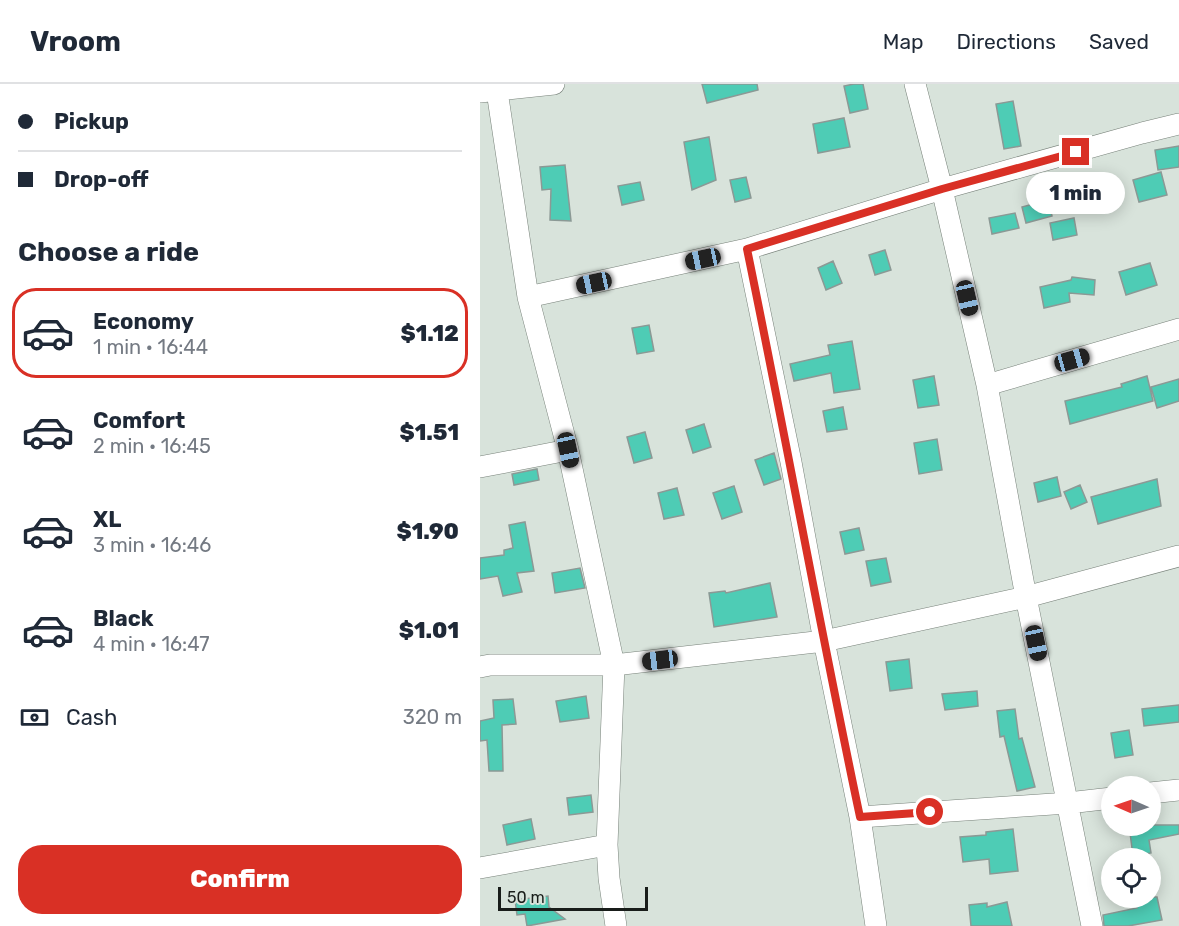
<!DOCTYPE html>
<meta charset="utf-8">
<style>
body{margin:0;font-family:Rubik,sans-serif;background:#f2f2f3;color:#1f2937;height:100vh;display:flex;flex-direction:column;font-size:22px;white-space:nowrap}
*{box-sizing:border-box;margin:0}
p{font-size:20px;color:#747a83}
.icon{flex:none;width:33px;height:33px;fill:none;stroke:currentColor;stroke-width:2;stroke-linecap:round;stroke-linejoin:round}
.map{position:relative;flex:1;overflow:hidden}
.side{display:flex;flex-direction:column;background:#fff;width:480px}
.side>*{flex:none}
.hud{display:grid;align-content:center;height:132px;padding:0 18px;background:#fff}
.needle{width:39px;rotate:272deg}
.controls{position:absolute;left:621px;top:692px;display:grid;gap:12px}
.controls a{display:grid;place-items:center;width:60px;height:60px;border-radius:50%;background:#fff;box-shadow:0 3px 15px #0003;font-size:30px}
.scale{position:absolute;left:18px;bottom:15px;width:150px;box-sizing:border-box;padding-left:6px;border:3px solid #191d1a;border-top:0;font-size:16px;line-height:21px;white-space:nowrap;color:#191d1a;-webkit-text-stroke:4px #d8e3db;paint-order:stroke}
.end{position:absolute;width:27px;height:27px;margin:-14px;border:8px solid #d93025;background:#fff;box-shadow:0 0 0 3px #fff}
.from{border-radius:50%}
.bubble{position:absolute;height:42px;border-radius:21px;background:#fff;box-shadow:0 3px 15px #0003;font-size:20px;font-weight:800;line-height:42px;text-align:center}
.car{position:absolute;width:18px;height:36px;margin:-18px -9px;border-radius:8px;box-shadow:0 0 4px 2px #0007;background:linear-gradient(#222 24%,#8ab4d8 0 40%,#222 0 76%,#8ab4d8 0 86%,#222 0)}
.hud b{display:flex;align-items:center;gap:21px;height:57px;font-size:22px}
.hud b+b{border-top:2px solid #e0e1e3}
.hud i{width:15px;height:15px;background:#1f2937}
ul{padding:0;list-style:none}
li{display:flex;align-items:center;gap:18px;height:90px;margin:0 12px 9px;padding:0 6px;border:3px solid transparent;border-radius:24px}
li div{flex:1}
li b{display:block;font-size:22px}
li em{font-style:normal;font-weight:800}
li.selected{border-color:#d93025}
li>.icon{width:54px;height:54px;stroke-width:1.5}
h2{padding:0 18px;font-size:27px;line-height:72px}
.pay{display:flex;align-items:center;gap:15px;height:66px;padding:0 18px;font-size:22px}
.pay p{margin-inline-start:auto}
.button{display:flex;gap:12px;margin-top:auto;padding:12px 18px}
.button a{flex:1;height:69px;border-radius:24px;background:#d93025;color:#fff;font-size:24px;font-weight:800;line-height:69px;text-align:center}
header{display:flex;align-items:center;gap:36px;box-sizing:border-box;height:84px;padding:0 30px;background:#fff;border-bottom:2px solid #e0e1e3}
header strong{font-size:28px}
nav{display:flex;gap:33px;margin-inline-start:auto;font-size:21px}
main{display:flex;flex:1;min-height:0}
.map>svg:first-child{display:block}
</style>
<header>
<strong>Vroom</strong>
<nav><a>Map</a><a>Directions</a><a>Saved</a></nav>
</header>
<main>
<section class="side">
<div class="hud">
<b><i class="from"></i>Pickup</b>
<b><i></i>Drop-off</b>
</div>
<h2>Choose a ride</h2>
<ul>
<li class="selected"><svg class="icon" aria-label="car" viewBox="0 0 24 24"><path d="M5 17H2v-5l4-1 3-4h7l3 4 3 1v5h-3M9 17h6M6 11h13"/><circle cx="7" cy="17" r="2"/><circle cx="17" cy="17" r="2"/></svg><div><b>Economy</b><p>1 min · 16:44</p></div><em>$1.12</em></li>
<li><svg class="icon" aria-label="car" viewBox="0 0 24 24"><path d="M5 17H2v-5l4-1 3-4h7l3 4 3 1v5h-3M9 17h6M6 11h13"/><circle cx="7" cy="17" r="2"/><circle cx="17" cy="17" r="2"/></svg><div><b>Comfort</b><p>2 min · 16:45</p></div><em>$1.51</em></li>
<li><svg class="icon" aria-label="car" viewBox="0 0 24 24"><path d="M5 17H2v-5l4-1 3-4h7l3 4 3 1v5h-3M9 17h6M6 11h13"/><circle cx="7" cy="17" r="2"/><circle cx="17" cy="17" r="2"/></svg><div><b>XL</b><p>3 min · 16:46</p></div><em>$1.90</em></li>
<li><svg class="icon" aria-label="car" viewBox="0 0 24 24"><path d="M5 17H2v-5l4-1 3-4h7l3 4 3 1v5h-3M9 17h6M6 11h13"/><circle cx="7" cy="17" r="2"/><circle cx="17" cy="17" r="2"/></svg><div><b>Black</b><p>4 min · 16:47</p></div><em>$1.01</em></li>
</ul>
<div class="pay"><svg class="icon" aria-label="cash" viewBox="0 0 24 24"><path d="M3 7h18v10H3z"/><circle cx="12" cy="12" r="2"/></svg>Cash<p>320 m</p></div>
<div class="button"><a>Confirm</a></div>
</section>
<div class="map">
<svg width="699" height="842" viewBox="0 0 699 842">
<rect width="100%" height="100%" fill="#d8e3db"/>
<path fill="#4eccb5" stroke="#8b9995" stroke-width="1.5" d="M222 0H277L278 6 227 19Z
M374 0H383L388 25 370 29 364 2Z
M533 17 541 62 524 65 516 20Z
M364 34 370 63 338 69 333 40Z
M229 53 236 96 212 106 204 58Z
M699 62V83L678 86 675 66Z
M85 81 91 137 70 136 71 105 62 106 60 83Z
M681 88 687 111 659 118 653 96Z
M266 93 271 114 255 118 250 96Z
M160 98 164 116 142 121 138 102Z
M568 116 572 132 546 139 542 123Z
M535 129 539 144 512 150 509 134Z
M594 134 597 151 573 156 570 139Z
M405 166 411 186 395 191 389 171Z
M353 177 362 199 346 206 338 184Z
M670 179 677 201 646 211 639 188Z
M592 193 615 196 614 211 589 209 590 218 564 224 560 203 591 196Z
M169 241 174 267 157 270 152 244Z
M372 257 380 305 354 309 351 289 314 297 310 280 350 271 348 261Z
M454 292 459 321 438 324 433 296Z
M667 292 673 317 590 340 585 317 642 303 641 300Z
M699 295V317L677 324 671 303Z
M363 323 367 345 347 348 343 327Z
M224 340 231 363 213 369 206 346Z
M165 348 172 374 154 379 147 353Z
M457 355 462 386 439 390 434 359Z
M294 369 301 395 284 401 275 376Z
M57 385 59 396 34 401 32 390Z
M577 393 581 412 558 418 554 399Z
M677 395 681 422 618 440 611 413Z
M600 401 607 418 591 425 584 408Z
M254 402 262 428 242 435 233 409Z
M197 404 204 431 184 435 178 409Z
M45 438 54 487 37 489 42 508 23 512 18 492 0 495V474L24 471V466L33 464 29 441Z
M379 444 384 466 365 470 360 448Z
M406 474 411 498 391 502 386 477Z
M100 484 105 504 75 509 72 489Z
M290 499 297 533 234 543 229 509 245 507 246 509Z
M429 575 432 604 410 607 406 578Z
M497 607 498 622 465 626 462 610Z
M106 612 109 634 80 638 76 617Z
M33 615 36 640 22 641 23 687H9L7 656 0 657V637L14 634 13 616Z
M699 621V638L664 642 662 625Z
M535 625 539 655 542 654 555 703 537 707 524 652 520 653 517 627Z
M649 646 653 671 635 674 631 649Z
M111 711 113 728 89 731 87 714Z
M51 735 55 755 27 761 23 741Z
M649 741H699V750L669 756 671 769 653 772Z
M533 745 538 787 510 790 509 775 483 778 480 753 506 751V748Z
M68 812 69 823 85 835 47 842 45 830 37 831 35 816Z
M655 813H677L682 836 648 842H624L623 831 657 824Z
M527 818 532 842H491L489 821 507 819V823Z"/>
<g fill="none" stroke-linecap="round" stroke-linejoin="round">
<defs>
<path id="street" d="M435 0 462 105 507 301 546 513 612 842
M17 7 48 213 88 366 134 581 127 761 129 794 136 842
M0 8 74 0
M267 165 311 378 344 557 380 733 396 842
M48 213 267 165 462 105 662 49 699 40
M507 301 699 245
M0 383 88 366
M0 583 10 581H134L344 557 546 513 699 472
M670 709 699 706
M380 733 588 719 632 714
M0 784 127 761"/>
</defs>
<use href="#street" stroke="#78827a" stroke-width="22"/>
<use href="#street" stroke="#fff" stroke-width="21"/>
</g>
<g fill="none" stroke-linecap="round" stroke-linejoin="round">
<path stroke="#d93025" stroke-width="8" d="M450 728 380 733C340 544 306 354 267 165L462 105 596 68"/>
</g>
</svg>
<div class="controls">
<a><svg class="needle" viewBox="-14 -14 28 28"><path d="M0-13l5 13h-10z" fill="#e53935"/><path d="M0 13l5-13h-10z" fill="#747a83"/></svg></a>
<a><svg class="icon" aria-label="locate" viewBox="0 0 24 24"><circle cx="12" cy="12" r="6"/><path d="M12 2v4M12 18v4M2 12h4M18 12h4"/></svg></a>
</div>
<div class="scale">50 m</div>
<i class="end from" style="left:450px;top:728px"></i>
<i class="end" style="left:596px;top:68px"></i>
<div class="bubble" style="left:546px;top:88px;width:99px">1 min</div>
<i class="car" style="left:223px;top:175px;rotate:258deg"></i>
<i class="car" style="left:114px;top:199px;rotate:258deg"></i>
<i class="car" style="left:487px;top:214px;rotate:167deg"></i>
<i class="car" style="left:592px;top:276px;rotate:74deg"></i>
<i class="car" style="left:88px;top:366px;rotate:168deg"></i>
<i class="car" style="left:556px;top:559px;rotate:168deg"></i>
<i class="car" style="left:180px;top:576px;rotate:263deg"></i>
</div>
</main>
